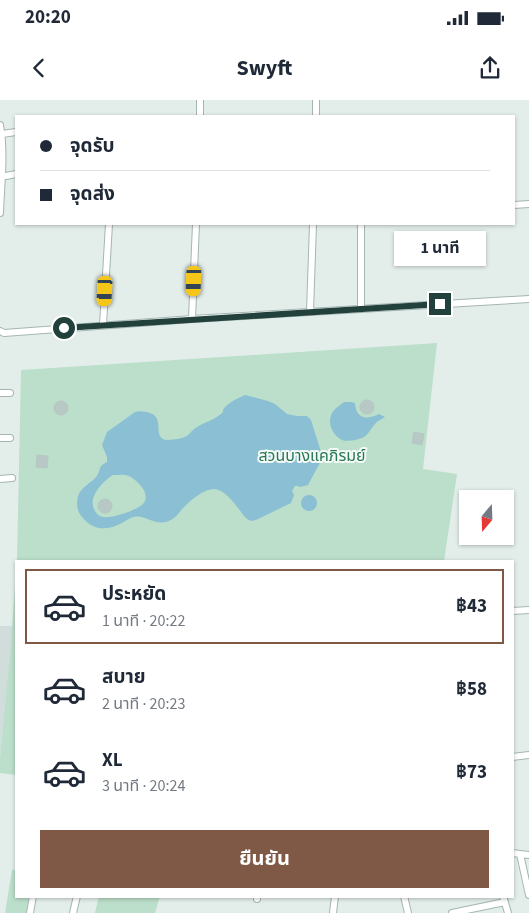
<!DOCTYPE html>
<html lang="th">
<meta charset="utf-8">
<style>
body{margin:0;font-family:"Source Sans 3","Noto Sans Thai",sans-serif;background:#f6f6f7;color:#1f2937;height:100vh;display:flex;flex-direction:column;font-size:19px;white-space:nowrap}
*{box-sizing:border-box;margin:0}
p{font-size:16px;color:#747a83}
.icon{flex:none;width:28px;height:28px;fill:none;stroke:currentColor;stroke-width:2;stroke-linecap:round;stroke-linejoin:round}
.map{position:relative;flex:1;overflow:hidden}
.panel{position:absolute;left:15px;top:460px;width:499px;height:338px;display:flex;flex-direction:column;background:#fff;border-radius:0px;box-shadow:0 1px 4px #0004}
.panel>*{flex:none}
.guide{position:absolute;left:15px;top:15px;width:500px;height:110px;border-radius:0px;box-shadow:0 1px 4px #0004;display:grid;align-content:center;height:110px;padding:0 25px;background:#fff}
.needle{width:32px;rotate:199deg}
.buttons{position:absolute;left:459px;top:390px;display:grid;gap:10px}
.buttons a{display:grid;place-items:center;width:55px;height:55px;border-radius:0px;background:#fff;box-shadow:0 1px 4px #0004;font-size:25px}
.end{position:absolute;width:22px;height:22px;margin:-11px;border:6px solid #22403c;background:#fff;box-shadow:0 0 0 2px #fff}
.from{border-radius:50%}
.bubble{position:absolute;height:35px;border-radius:0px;background:#fff;box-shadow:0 1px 4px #0004;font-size:16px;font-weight:700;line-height:35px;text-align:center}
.car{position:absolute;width:15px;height:30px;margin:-15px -8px;border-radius:6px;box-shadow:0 0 4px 1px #0007;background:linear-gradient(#f5c518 24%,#345 0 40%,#f5c518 0 76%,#345 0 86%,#f5c518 0)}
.guide b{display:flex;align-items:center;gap:18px;height:48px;font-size:19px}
.guide b+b{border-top:1px solid #e0e1e3}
.guide i{width:12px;height:12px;background:#1f2937}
ul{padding:9px 0 0;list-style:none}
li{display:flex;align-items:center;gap:15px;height:75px;margin:0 10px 8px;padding:0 15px;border:2px solid transparent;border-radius:0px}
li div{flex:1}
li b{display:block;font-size:19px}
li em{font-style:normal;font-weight:700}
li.current{border-color:#805946}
li>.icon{width:45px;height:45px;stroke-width:1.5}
.action{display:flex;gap:10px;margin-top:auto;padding:10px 25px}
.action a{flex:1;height:58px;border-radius:0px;background:#805946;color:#fff;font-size:20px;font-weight:700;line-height:58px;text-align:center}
.status{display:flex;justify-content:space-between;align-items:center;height:35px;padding:0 25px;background:#fff;direction:ltr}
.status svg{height:14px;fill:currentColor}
header{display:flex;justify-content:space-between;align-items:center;height:65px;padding:0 25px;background:#fff;font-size:22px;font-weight:700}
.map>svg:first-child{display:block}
</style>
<div class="status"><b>20:20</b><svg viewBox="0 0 49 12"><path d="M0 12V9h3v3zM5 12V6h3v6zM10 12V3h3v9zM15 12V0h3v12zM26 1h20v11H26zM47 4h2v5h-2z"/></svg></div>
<header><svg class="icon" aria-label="back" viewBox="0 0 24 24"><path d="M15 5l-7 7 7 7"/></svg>Swyft<svg class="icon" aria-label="share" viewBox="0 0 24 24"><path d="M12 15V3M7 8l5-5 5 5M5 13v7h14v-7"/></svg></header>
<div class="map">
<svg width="529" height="813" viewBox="0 0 529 813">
<rect width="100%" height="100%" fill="#e3eeea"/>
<path fill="#d1ddda" d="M0 526H13L0 658Z"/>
<path fill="#bbdfca" d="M437 243 423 369 457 374 444 461H17L21 270Z
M16 473V675L0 673V658L11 542Z
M12 770H16V796H29L26 813H5Z
M99 796H160L155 813H95Z"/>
<path fill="#8abfd4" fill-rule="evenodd" d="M245 295 268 301 275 304 287 314 297 316H307L311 320 322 355V359L308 385 300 387 298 386H295L292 391 294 395 291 403 256 420 251 421 247 419C238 410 228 390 214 389 204 389 191 400 184 407 180 411 177 417 171 420 155 428 146 414 134 417 129 418 124 422 120 424 106 431 92 430 82 417 77 411 76 404 78 396 82 386 90 384 96 377 99 374 99 370 101 366 103 364 105 363 107 362V357L102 345 107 332 135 312C139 311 142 311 146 312 166 315 153 333 163 339 167 341 174 339 178 339 190 337 189 332 197 327 205 322 214 320 221 314 225 310 221 312 225 307 230 302 238 298 245 295ZM113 375C119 375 124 374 129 376 137 380 152 394 143 404 137 410 111 419 103 417 98 416 96 413 94 409 88 397 103 381 113 375Z
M344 302H351L355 303C356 319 366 320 379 314L385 317C382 319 377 321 375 324 370 329 369 335 362 338 356 340 348 342 342 340 332 335 327 323 332 313 335 308 339 306 344 302Z
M301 403a8 8 0 1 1 16 0a8 8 0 1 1-16 0Z"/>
<path fill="#b8c8c4" stroke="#b5c8c2" d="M360 307a7 7 0 1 1 14 0a7 7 0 1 1-14 0Z
M54 308a7 7 0 1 1 14 0a7 7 0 1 1-14 0Z
M414 332 424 334 422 345 412 343Z
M37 355 48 356 47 368 36 367Z
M98 406a7 7 0 1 1 14 0a7 7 0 1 1-14 0Z"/>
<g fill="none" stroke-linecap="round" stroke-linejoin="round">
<defs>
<path id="minor" d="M200 16V0
M316 16V0
M0 25C5 54 1 84 0 113
M2 34 16 32
M6 76 16 74
M514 105 529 104
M361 209V124
M310 212 313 124
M192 219 196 124
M103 225 109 124
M0 231 4 233 192 219 529 199
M0 293H10
M0 338H10
M0 379 12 378
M512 511 529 510
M512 657 529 655
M512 753 529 755
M520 754 529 795
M404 796 408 813
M503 796 508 813
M257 799V796
M30 813 33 796
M73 813 77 796
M333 813 335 796
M452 813 505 802"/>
</defs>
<use href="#minor" stroke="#a5b6b2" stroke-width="8"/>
<use href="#minor" stroke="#fff" stroke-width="6"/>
</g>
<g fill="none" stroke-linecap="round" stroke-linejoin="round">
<path stroke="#22403c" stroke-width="6" d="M64 228 440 204"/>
</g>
<g text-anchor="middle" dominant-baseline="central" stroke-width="4" stroke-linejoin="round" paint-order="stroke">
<g font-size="16" fill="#2a7853" stroke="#f4faf8">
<text x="312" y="356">สวนบางแคภิรมย์</text>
</g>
</g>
</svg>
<div class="buttons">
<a><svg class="needle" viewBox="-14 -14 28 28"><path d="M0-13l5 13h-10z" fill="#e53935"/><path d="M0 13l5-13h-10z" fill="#747a83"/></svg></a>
</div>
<i class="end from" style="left:64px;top:228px"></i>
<i class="end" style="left:440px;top:204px"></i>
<div class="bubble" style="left:394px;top:131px;width:92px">1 นาที</div>
<i class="car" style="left:194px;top:181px;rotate:182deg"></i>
<i class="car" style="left:105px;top:191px;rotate:183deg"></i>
<div class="guide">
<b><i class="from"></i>จุดรับ</b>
<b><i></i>จุดส่ง</b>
</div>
<section class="panel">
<ul>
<li class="current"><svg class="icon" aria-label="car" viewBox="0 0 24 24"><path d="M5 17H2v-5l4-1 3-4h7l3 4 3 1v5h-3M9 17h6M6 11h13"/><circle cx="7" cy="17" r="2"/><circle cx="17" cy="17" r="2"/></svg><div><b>ประหยัด</b><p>1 นาที · 20:22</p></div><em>฿43</em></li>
<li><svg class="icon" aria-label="car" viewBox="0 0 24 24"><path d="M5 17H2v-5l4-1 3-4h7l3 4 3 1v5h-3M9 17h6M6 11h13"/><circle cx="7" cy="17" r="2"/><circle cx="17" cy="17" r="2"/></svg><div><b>สบาย</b><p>2 นาที · 20:23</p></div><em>฿58</em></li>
<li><svg class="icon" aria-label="car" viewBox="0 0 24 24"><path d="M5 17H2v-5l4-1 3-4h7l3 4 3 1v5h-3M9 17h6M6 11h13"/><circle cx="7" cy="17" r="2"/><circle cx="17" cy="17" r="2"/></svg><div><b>XL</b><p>3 นาที · 20:24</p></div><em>฿73</em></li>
</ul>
<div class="action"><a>ยืนยัน</a></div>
</section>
</div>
